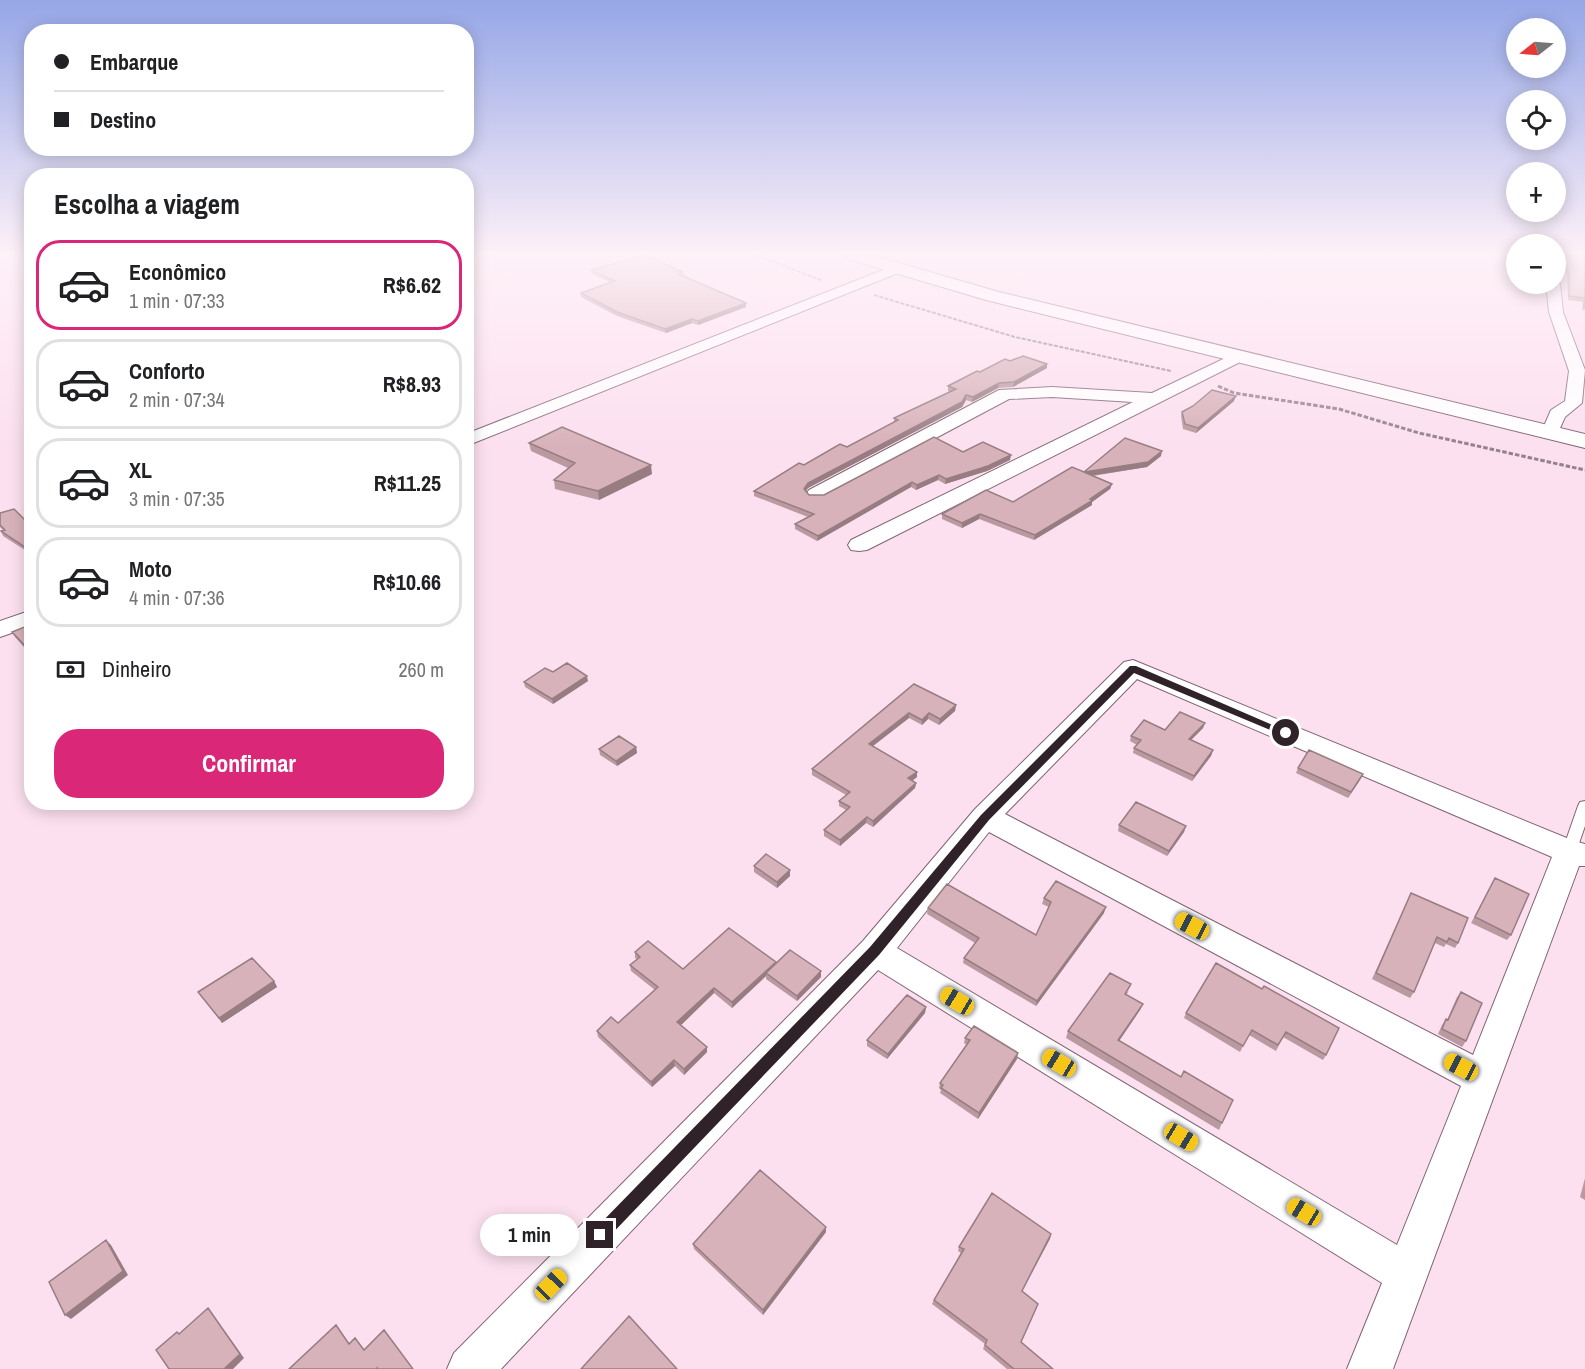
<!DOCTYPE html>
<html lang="pt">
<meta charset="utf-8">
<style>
body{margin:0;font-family:"Archivo Narrow",sans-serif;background:#f2f2f2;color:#202124;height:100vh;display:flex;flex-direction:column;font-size:22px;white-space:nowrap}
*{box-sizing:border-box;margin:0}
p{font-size:20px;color:#757577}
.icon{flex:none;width:33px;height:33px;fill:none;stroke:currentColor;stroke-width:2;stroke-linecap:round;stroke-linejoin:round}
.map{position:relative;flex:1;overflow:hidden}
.drawer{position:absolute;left:24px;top:168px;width:450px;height:642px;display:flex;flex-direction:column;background:#fff;border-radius:24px;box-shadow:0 3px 15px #0003}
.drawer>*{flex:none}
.hud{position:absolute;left:24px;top:24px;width:450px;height:132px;border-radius:24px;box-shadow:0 3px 15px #0003;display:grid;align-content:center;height:132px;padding:0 30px;background:#fff}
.needle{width:39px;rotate:253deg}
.tools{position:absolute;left:1506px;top:18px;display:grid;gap:12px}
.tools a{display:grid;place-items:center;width:60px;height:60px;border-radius:50%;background:#fff;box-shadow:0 3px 15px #0003;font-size:30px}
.end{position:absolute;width:27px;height:27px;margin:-14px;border:8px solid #2f2229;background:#fff;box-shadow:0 0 0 3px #fff}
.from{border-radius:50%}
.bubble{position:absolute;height:42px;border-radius:21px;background:#fff;box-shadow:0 3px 15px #0003;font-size:20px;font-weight:800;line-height:42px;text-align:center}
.car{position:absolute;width:18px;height:36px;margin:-18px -9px;border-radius:8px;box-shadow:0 0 4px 2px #0007;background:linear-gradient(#f5c518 24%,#345 0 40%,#f5c518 0 76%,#345 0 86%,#f5c518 0)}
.hud b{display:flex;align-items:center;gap:21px;height:57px;font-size:22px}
.hud b+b{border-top:2px solid #e0e0e0}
.hud i{width:15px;height:15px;background:#202124}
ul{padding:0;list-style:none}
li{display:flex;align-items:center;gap:18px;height:90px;margin:0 12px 9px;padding:0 18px;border:3px solid #e0e0e0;border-radius:24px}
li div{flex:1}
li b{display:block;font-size:22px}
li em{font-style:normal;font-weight:800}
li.selected{border-color:#db2777}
li>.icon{width:54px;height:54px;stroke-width:1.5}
h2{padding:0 30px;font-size:27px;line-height:72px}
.pay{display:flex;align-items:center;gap:15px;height:66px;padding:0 30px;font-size:22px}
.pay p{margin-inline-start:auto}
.action{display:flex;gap:12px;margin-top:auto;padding:12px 30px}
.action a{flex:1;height:69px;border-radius:24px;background:#db2777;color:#fff;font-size:24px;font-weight:800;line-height:69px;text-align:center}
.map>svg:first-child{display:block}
</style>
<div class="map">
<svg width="1585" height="1369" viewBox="0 0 1585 1369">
<rect width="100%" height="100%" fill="#fce0ef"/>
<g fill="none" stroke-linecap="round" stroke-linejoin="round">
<defs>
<path id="lane" d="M1585 801V826L1576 852 1574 856 1569 857 1564 856 1562 852 1578 806 1580 802Z"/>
<path id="street" d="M898 264 905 268 903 271 466 446V434Z
M1556 280 1560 284 1563 312 1585 370 1582 403 1565 417 1556 437H1544L1541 433 1551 410 1565 401 1569 371 1549 312 1546 284H1556Z
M1238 352 1246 357 1244 360 867 550 859 551 851 550 848 545 851 540 1133 402 1052 397 1009 399 823 498H809L806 494 809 490 999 390 1052 387 1152 393Z
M32 610V626L0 637V621Z
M1133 660 1574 841 1585 844V866H1579L1393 1369H1347L1382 1283 878 970 501 1369H447L454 1353 863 941 975 809 1124 662ZM1137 679 1552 857 1473 1055 1005 814ZM989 832 1461 1086 1397 1245 897 948Z"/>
<path id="primary" d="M845 255H871L999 292 1585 434V448L986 300 848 259Z"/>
</defs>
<use href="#lane" stroke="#816374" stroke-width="2"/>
<use href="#street" stroke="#816374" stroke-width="2"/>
<use href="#primary" stroke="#816374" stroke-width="2"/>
<path stroke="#95818c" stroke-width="2" stroke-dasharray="4 1.5" stroke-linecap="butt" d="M756 255 823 281
M874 295 1015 337 1171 371"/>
<path stroke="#95818c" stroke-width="3" stroke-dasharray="4.5 2" stroke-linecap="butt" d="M1218 386 1234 393 1339 409 1419 433 1585 470"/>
<use href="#lane" fill="#fff" fill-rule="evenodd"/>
<use href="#street" fill="#fff" fill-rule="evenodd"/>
<use href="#primary" fill="#fff" fill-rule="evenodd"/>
</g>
<path fill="#ba99a0" d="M1559 255H1585V310H1582L1583 302 1568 300 1567 275 1558 256Z
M591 270 683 272 684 275 746 307 698 325 692 323 666 333 617 316 581 297V293L610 282 592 274Z
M1010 361 1047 368 1013 387 998 388 972 402 966 400 962 407 808 488 806 491 809 495H824L963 452 1010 460 987 471 945 484 938 480 916 490 911 487 817 541 795 529V524L808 517 754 496V491L804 465 847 447 894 422V418L950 392 948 391V386L980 372Z
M1234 401 1196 433 1183 429 1181 416 1182 412 1193 406Z
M529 443 652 474 599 500 555 489 554 480 568 468 531 451Z
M1161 456 1147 467 1092 476 1112 484 1110 489 1092 502V505L1034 540 979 519 962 528 942 519V514L1013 502 1084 472Z
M0 513 29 524 28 552 3 536 1 531 3 530 0 527Z
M32 624 30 654 15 637 12 632Z
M553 672 588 681 553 704 525 687 524 682Z
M914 684 956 705 955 711 939 725 928 719 922 725 909 718 873 746 917 777 912 780 916 783 915 788 873 827 866 823 840 846 824 836V830L846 810 839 806V801L846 795 812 775V769Z
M1205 723 1203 728 1191 740 1213 750 1211 756 1192 781 1133 753 1134 748 1137 745 1130 741 1131 736Z
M636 747 637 753 617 766 600 755 599 749Z
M1298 768 1363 774 1348 798 1296 773Z
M1119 825 1186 826 1184 832 1167 856 1118 831Z
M754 866 790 870V876L777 888 754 872Z
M1495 878 1511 935 1507 940 1471 923Z
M1411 893 1458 943 1455 948 1446 944 1444 947 1435 943 1414 992 1410 998 1372 979Z
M1044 898 1104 913 1036 1006 963 963 964 958 975 943 927 914 928 908 1036 935 1049 907 1042 904Z
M635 952 683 969 776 964 821 971V977L797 1001 766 979V976L732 1008 714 993 681 1025 707 1047V1052L684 1075 675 1066 652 1087 598 1037 597 1031 618 1023 655 990 631 971 630 965 637 959 635 958Z
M1216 963 1326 1055 1323 1060 1283 1037 1276 1051 1249 1035 1240 1052 1184 1018 1186 1013Z
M274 981 277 987 222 1023 198 992Z
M1129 991 1126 995 1143 1004 1140 1010 1119 1041 1222 1123 1219 1130 1066 1038 1068 1031Z
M1461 992 1466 1041 1462 1047 1438 1034 1442 1025 1446 1019 1447 1020 1457 997Z
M926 1007 925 1013 887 1059 867 1046V1040Z
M965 1038 1017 1059 978 1119 940 1093 941 1090 939 1088 940 1083 967 1045 964 1043Z
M1585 1178V1200L1580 1197Z
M826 1232 763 1315 694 1249 693 1244Z
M1051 1234 1022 1291 1021 1343 1053 1369H1007L983 1349 985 1344 932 1304 934 1300 961 1253 958 1251 959 1247Z"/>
<path fill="#977d82" d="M746 303V307L698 325V321Z
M692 319V323L666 333 665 329Z
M1047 364V368L1013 387 1014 382Z
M999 383 998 388 972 402 973 397Z
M966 395V400L962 407 808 488 804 494V489L808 483Z
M1236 396 1234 401 1196 433 1198 428Z
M1162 451 1161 456 1147 467 1083 477 1084 472Z
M1011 455 1010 460 987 471 945 484 946 479Z
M651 465 652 474 599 500 598 491Z
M939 475 938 480 916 490 917 485Z
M912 482 911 487 817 541 818 536Z
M1112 484 1110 489 1092 502V505L1034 540 1035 535Z
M980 514 979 519 962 528V523Z
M32 545V551L28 552 25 547Z
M32 646V653L30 654 27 648Z
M587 676 588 681 553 704 552 699Z
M956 705 955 711 939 725 940 719Z
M909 713V718L869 749V744Z
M929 713 928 719 922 725V720Z
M1205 723 1203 728 1187 744 1189 739Z
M636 747 637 753 617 766 616 761Z
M1213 750 1211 756 1192 781 1194 776Z
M917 772V777L908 784V778Z
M1363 774 1360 780 1348 798 1351 792Z
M916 783 915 788 873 827V821Z
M867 817 866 823 840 846V840Z
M1186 826 1184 832 1167 856 1169 851Z
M790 870V876L777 888V882Z
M1106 907 1104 913 1036 1006 1037 1001Z
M776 962V968L766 973V976L732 1008V1002Z
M821 971V977L797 1001V996Z
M274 981 277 987 222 1023 219 1018Z
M714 988V993L678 1028 677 1022Z
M1143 1004 1140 1010 1115 1047 1118 1040Z
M926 1007 925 1013 887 1059 888 1054Z
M707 1047V1052L684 1075V1069Z
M1018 1053 1017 1059 978 1119 979 1113Z
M674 1060 675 1066 652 1087 651 1082Z
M826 1227V1232L763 1315V1310Z
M1051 1234 1050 1239 1020 1295 1022 1291Z
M106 1240 111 1245 128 1275 71 1319 65 1315Z
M208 1308 244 1358 233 1369H224Z"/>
<path fill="#d8b2ba" stroke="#977d82" stroke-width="1.5" d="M645 255 683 272 678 274 746 303 698 321 692 319 665 329 617 312 581 293 615 281 591 270Z
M1561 255H1585V306H1584L1585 298 1569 296V272Z
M1023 356 1047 364 1014 382 999 383 973 397 966 395 962 402 808 483 804 489 809 495H824L934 437 963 452 983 442 1011 455 988 466 946 479 939 475 917 485 912 482 818 536 795 524 814 514 754 491 799 463 804 465 840 444 847 447 898 420 894 418 956 389 948 386 977 371 980 372 1005 359 1010 361Z
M1212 390 1236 396 1198 428 1185 424 1182 412 1193 406Z
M562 427 651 465 598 491 554 480 575 463 529 443Z
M1125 438 1162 451 1148 462 1084 472 1112 484 1090 499 1093 500 1035 535 980 514 962 523 942 514 986 490 1013 502 1072 467 1084 472Z
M14 509 29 524 32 523V545L25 547 1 531 5 530 0 525V513Z
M32 624V646L27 648 12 632Z
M567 663 587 676 552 699 524 682 545 668 553 672Z
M914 684 956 705 940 719 929 713 922 720 909 713 869 744 917 772 908 778 916 783 873 821 867 817 840 840 824 830 850 807 839 801 850 792 812 769Z
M1180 712 1205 723 1189 739 1213 750 1194 776 1134 748 1141 740 1131 736 1144 720 1165 730Z
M619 736 636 747 616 761 599 749Z
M1309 750 1363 774 1351 792 1298 768Z
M1136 802 1186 826 1169 851 1119 825Z
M766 854 790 870 777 882 754 866Z
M1495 878 1529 894 1511 935 1475 917Z
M1056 881 1106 907 1037 1001 964 958 979 938 928 908 947 884 1036 935 1051 902 1044 898Z
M1411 893 1468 918 1458 943 1449 938 1447 942 1437 937 1414 992 1376 973Z
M729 928 776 962 732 1002 714 988 677 1022 707 1047 684 1069 674 1060 651 1082 597 1031 611 1017 618 1023 658 987 630 965 640 957 635 952 648 941 683 969Z
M790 950 821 971 797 996 766 973Z
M252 958 274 981 219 1018 198 992Z
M1216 963 1262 989 1264 986 1339 1028 1326 1055 1286 1032 1278 1045 1252 1030 1243 1046 1186 1013Z
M1110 973 1131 984 1125 994 1143 1004 1118 1040 1181 1077 1184 1071 1233 1100 1222 1123 1068 1031Z
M1461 992 1482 1003 1466 1041 1442 1029 1446 1019 1448 1020Z
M907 995 926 1007 888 1054 867 1040Z
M974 1026 1018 1053 979 1113 941 1088 943 1085 940 1083 970 1040 965 1038Z
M760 1170 826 1227 763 1310 693 1244Z
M992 1193 1051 1234 1022 1291 1038 1304 1021 1342 1053 1369H1014L985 1345 987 1340 934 1300 964 1249 959 1247Z
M106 1240 123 1271 65 1315 49 1282Z
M208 1308 240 1354 224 1369H169L156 1350 177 1332 179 1334Z
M629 1316 677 1369H581Z
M336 1325 349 1344 355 1338 364 1350 384 1330 413 1369H377V1368L376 1369H289Z"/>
<linearGradient id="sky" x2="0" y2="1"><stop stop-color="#95a6e7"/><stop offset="0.57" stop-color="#fef1f8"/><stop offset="1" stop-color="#fef1f8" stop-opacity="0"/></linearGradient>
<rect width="1585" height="446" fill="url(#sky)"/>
<path fill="#2f2229" d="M1130 666H1136L1291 733 1289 735H1282L1134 673 989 820 879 955 605 1241 600 1243 594 1241 592 1235 594 1230 870 947 981 815Z"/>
</svg>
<div class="tools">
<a><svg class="needle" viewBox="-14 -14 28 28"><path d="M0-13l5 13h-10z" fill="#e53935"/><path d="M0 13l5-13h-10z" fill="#757577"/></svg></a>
<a><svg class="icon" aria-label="locate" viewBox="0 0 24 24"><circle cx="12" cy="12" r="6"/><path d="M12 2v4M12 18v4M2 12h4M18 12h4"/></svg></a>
<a>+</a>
<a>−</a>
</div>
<i class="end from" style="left:1286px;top:733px"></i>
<i class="end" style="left:600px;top:1235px"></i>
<div class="bubble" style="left:480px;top:1214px;width:99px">1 min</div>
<i class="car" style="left:1192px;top:926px;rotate:298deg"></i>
<i class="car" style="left:957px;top:1001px;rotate:301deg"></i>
<i class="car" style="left:1059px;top:1063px;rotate:301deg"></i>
<i class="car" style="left:1461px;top:1067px;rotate:298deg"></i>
<i class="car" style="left:1181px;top:1137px;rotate:121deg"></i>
<i class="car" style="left:1304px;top:1212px;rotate:301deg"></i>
<i class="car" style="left:551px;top:1285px;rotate:44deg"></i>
<div class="hud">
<b><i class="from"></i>Embarque</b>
<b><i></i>Destino</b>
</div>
<section class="drawer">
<h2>Escolha a viagem</h2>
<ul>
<li class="selected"><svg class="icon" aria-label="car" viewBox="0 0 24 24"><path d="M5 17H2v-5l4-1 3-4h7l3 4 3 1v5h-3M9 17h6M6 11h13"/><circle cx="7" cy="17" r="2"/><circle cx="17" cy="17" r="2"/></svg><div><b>Econômico</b><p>1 min · 07:33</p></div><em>R$6.62</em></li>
<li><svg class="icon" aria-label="car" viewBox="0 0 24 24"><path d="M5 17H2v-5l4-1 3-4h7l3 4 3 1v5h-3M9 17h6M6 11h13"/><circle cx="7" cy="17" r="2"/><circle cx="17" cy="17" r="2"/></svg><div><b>Conforto</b><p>2 min · 07:34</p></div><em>R$8.93</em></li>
<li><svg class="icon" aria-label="car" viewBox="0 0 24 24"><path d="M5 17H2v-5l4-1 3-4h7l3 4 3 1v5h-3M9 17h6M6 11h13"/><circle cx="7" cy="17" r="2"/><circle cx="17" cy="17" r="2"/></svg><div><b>XL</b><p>3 min · 07:35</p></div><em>R$11.25</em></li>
<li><svg class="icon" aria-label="car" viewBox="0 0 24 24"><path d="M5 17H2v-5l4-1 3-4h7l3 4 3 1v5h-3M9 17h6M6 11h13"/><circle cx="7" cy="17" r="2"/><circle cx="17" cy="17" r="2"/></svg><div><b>Moto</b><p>4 min · 07:36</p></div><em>R$10.66</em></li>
</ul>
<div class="pay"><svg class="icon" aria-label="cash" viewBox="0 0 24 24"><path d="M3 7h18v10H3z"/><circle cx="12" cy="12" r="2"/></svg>Dinheiro<p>260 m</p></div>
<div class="action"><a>Confirmar</a></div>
</section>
</div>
